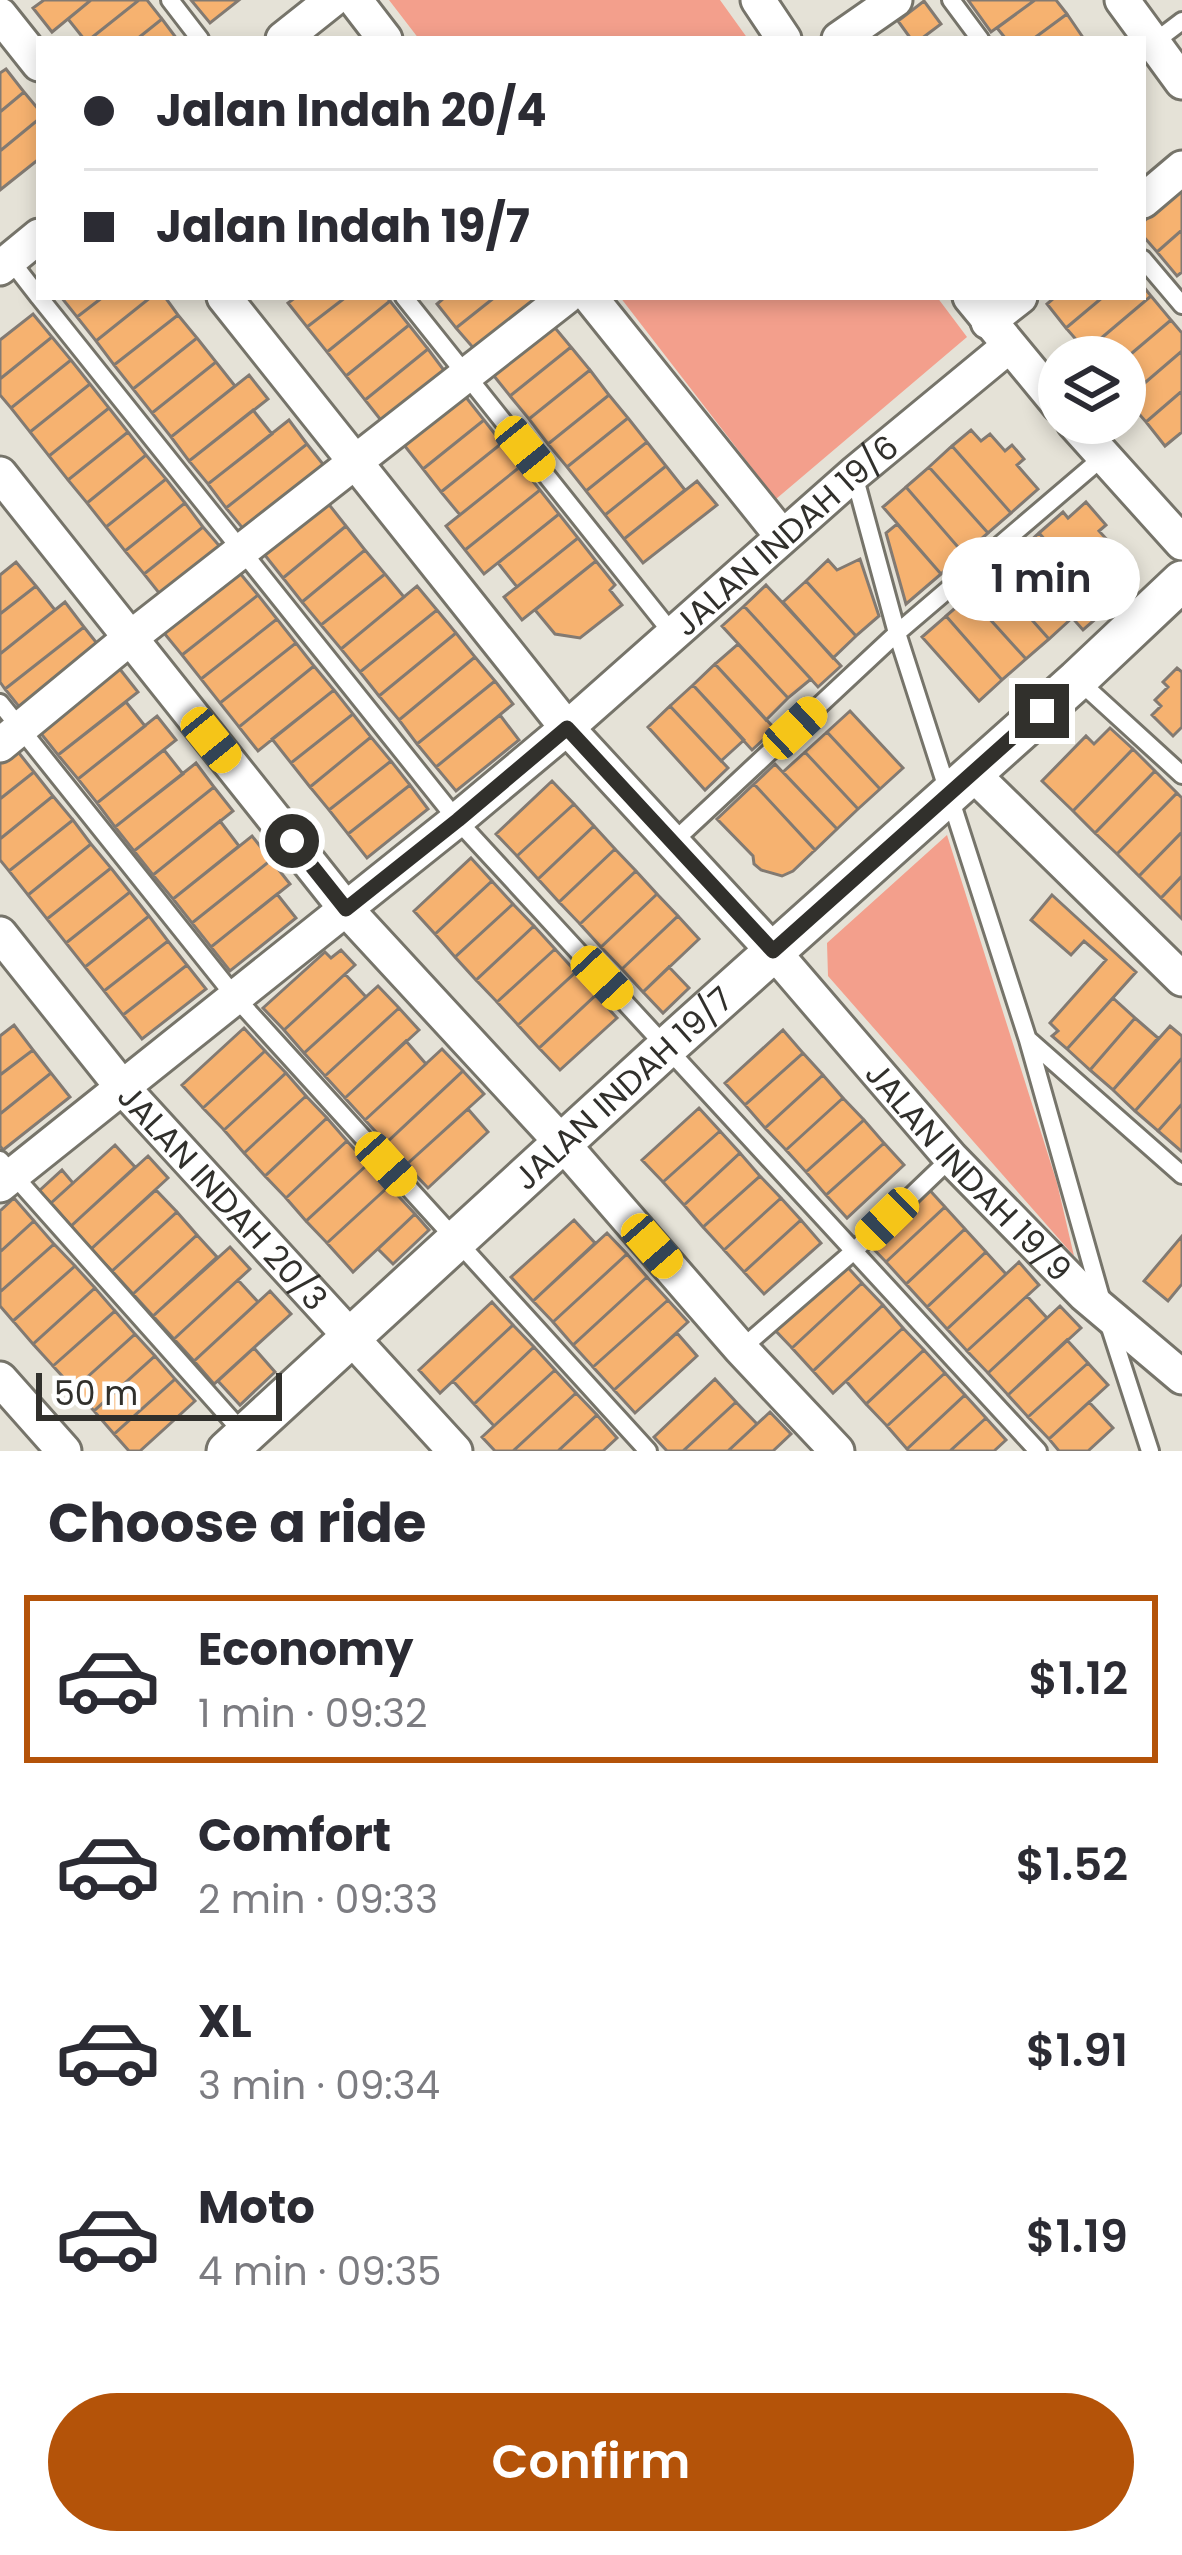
<!DOCTYPE html>
<meta charset="utf-8">
<style>
body{margin:0;font-family:Poppins,sans-serif;background:#f2f2f3;color:#2b2b33;height:100vh;display:flex;flex-direction:column;font-size:45px;white-space:nowrap}
*{box-sizing:border-box;margin:0}
p{font-size:39px;color:#7c7c81}
.icon{flex:none;width:66px;height:66px;fill:none;stroke:currentColor;stroke-width:2;stroke-linecap:round;stroke-linejoin:round}
.map{position:relative;height:1451px;overflow:hidden}
.sheet{display:flex;flex-direction:column;background:#fff;flex:1}
.sheet>*{flex:none}
.guide{position:absolute;left:36px;top:36px;width:1110px;height:264px;border-radius:0px;box-shadow:0 6px 18px #0003;display:grid;align-content:center;height:264px;padding:0 48px;background:#fff}
.tools{position:absolute;left:1038px;top:336px;display:grid;gap:24px}
.tools a{display:grid;place-items:center;width:108px;height:108px;border-radius:50%;background:#fff;box-shadow:0 6px 18px #0003;font-size:60px}
.scale{position:absolute;left:36px;bottom:30px;width:246px;box-sizing:border-box;padding-left:12px;border:6px solid #31302c;border-top:0;font-size:33px;line-height:42px;white-space:nowrap;color:#31302c;-webkit-text-stroke:9px #fff;paint-order:stroke}
.end{position:absolute;width:54px;height:54px;margin:-27px;border:15px solid #31302c;background:#fff;box-shadow:0 0 0 6px #fff}
.from{border-radius:50%}
.bubble{position:absolute;height:84px;border-radius:42px;background:#fff;box-shadow:0 6px 18px #0003;font-size:39px;font-weight:600;line-height:84px;text-align:center}
.car{position:absolute;width:36px;height:72px;margin:-36px -18px;border-radius:15px;box-shadow:0 0 9px 3px #0007;background:linear-gradient(#f5c518 24%,#345 0 40%,#f5c518 0 76%,#345 0 86%,#f5c518 0)}
.guide b{display:flex;align-items:center;gap:42px;height:114px;font-size:45px}
.guide b+b{border-top:3px solid #e1e1e2}
.guide i{width:30px;height:30px;background:#2b2b33}
ul{padding:0;list-style:none}
li{display:flex;align-items:center;gap:36px;height:168px;margin:0 24px 18px;padding:0 24px;border:6px solid transparent;border-radius:0px}
li div{flex:1}
li b{display:block;font-size:45px}
li em{font-style:normal;font-weight:600}
li.active{border-color:#b45309}
li>.icon{width:108px;height:108px;stroke-width:1.5}
h2{padding:0 48px;font-size:54px;line-height:144px}
.cta{display:flex;gap:24px;margin-top:auto;padding:24px 48px}
.cta a{flex:1;height:138px;border-radius:72px;background:#b45309;color:#fff;font-size:48px;font-weight:600;line-height:138px;text-align:center}
.map>svg:first-child{display:block}
</style>
<div class="map">
<svg width="1182" height="1451" viewBox="0 0 1182 1451">
<rect width="100%" height="100%" fill="#e5e2d7"/>
<path fill="#f39f8c" d="M389 0H720L748 39H419Z
M620 297H937L967 337 776 499Z
M947 835 1057 1183 1074 1256 828 976 827 943Z"/>
<path fill="#f6b270" stroke="#827a72" stroke-width="3" d="M44 0H91L52 32 33 8Z
M91 0H139L90 39H84L68 19Z
M139 0H147L162 19 137 39H90Z
M191 0H239L210 23Z
M968 0H1035L991 32Z
M1035 0H1056L1067 14 1033 39H1006L997 28Z
M924 1 941 24 921 39H911L898 21Z
M1067 14 1084 39H1033Z
M162 19 177 39H137Z
M6 69 24 92 0 112V73Z
M24 92 39 110V119L0 151V112Z
M39 119V159L0 190V151Z
M1182 188V230L1157 252 1143 236V222Z
M1182 230V272L1177 276 1157 252Z
M1143 286 1151 296 1086 351 1066 328 1103 297H1143Z
M1151 296 1171 320 1125 359 1091 357 1086 351Z
M61 297H103L77 317Z
M103 297H151L96 341 77 317Z
M151 297H165L178 315 114 365 96 341Z
M296 297H346L307 327 288 303Z
M346 297H386L390 301 327 352 307 327Z
M445 297H495L456 328 437 304Z
M495 297H544L476 351 456 328Z
M1055 297H1103L1066 328 1047 304Z
M390 301 409 325 346 376 327 352Z
M33 314 52 337 0 379V340Z
M178 315 197 338 133 389 114 365Z
M1171 320 1182 333V351L1126 399 1125 359Z
M551 323 571 347 510 396 490 371Z
M409 325 428 349 365 400 346 376Z
M52 337 71 360 11 408 0 395V379Z
M197 338 216 362 152 413 133 389Z
M571 347 590 370 529 419 510 396Z
M428 349 446 373 384 424 365 400Z
M1182 351V391L1146 422 1126 399Z
M71 360 90 384 30 432 11 408Z
M216 362 235 386 171 437 152 413Z
M590 370 609 395 548 444 529 419Z
M249 375 268 399 189 461 171 437Z
M90 384 109 408 49 456 30 432Z
M1182 391V432L1165 446 1146 422Z
M609 395 628 418 567 467 548 444Z
M465 396 484 420 423 469 404 445Z
M109 408 128 432 68 480 49 456Z
M253 410 272 434 208 484 189 461Z
M628 418 647 442 586 491 567 467Z
M289 420 307 444 226 508 208 484Z
M484 420 502 443 441 492 423 469Z
M971 430 981 441 990 434 1005 451 1012 445 1024 459 1017 465 1038 489 1011 513 952 446Z
M128 432 146 455 87 503 68 480Z
M647 442 666 466 605 515 586 491Z
M502 443 521 466 460 515 441 492Z
M307 444 326 468 245 531 226 508Z
M952 446 1011 513 988 533 929 467Z
M146 455 166 479 106 527 87 503Z
M521 466 540 490 465 550 446 526Z
M666 466 685 490 624 539 605 515Z
M929 467 988 533 964 554 906 487Z
M166 479 185 503 125 551 106 527Z
M697 481 717 505 643 563 624 539Z
M906 487 964 554 941 574 883 507Z
M540 490 559 514 484 574 465 550Z
M327 502 346 526 283 578 264 554Z
M1086 502 1106 525 1099 531 1131 566 1096 597 1039 533 1063 512 1068 518Z
M185 503 203 527 144 574 125 551Z
M559 514 578 538 517 587 498 563Z
M897 524 941 574 906 604 886 533Z
M346 526 365 550 302 602 283 578Z
M203 527 223 550 163 598 144 574Z
M1039 533 1107 609 1083 630 1016 554Z
M578 538 596 561 522 620 504 597Z
M365 550 385 574 321 625 302 602Z
M1016 554 1072 618 1049 639 992 575Z
M860 559 879 616 856 636 806 581 828 560 837 570Z
M596 561 615 585 610 590 622 605 580 638 555 634 535 610Z
M16 562 36 586 0 614V575Z
M239 572 258 595 182 655 164 633Z
M385 574 404 597 341 649 321 625Z
M992 575 1049 639 1026 659 969 596Z
M806 581 856 636 833 658 783 602Z
M766 585 841 666 818 687 744 606Z
M36 586 55 610 0 654V614Z
M417 586 437 610 360 672 341 649Z
M258 595 277 619 201 679 182 655Z
M969 596 1026 659 1002 680 946 616Z
M65 602 84 627 5 689 0 682V654Z
M744 606 811 679 788 698 722 626Z
M437 610 456 633 379 696 360 672Z
M946 616 1002 680 979 701 922 637Z
M277 619 296 643 220 703 201 679Z
M84 627 103 651 24 713 5 689Z
M456 633 475 657 399 720 379 696Z
M296 643 314 666 239 727 220 703Z
M738 644 788 698 766 720 715 664Z
M475 657 495 681 417 744 399 720Z
M715 664 775 729 752 750 693 685Z
M314 666 334 690 258 751 239 727Z
M119 668 138 692 58 755 39 731Z
M1177 668 1182 672V727L1173 736 1152 715 1161 706 1155 700 1168 687 1163 682Z
M495 681 513 704 436 767 417 744Z
M693 685 744 740 721 761 670 706Z
M334 690 353 714 291 763 272 739Z
M126 702 145 726 78 779 58 755Z
M670 706 728 768 705 790 648 727Z
M850 711 903 768 880 789 827 732Z
M353 714 371 737 310 787 291 763Z
M500 715 519 740 456 791 436 767Z
M157 716 176 740 97 803 78 779Z
M1110 728 1133 749 1073 811 1042 781 1086 736 1094 744Z
M827 732 880 789 858 809 805 752Z
M371 737 391 761 329 810 310 787Z
M15 748 34 772 0 799V760Z
M1133 749 1155 771 1095 833 1073 811Z
M164 750 183 774 115 827 97 803Z
M805 752 858 809 837 829 783 772Z
M391 761 410 785 348 834 329 810Z
M196 763 214 787 134 851 115 827Z
M775 764 837 829 815 850 754 784Z
M1155 771 1177 793 1117 854 1095 833Z
M34 772 53 796 0 839V799Z
M552 781 574 804 517 856 496 834Z
M754 784 815 850 793 871 782 876 761 870 754 864 753 856 717 819Z
M410 785 428 809 367 858 348 834Z
M214 787 233 811 153 875 134 851Z
M1177 793 1182 798V832L1139 876 1117 854Z
M53 796 73 820 9 871 0 860V839Z
M574 804 594 826 538 879 517 856Z
M73 820 91 844 28 895 9 871Z
M220 821 239 846 173 899 153 875Z
M594 826 615 849 559 902 538 879Z
M1182 832V876L1161 898 1139 876Z
M252 836 271 860 192 923 173 899Z
M91 844 111 868 47 919 28 895Z
M615 849 636 871 580 924 559 902Z
M471 858 492 881 435 934 414 911Z
M271 860 290 884 211 947 192 923Z
M111 868 130 892 66 943 47 919Z
M636 871 657 894 601 947 580 924Z
M1182 876V919L1161 898Z
M492 881 513 904 455 957 435 934Z
M130 892 149 916 85 967 66 943Z
M277 894 296 918 230 971 211 947Z
M657 894 678 916 622 969 601 947Z
M1052 895 1136 972 1067 1049 1052 1036 1058 1031 1050 1023 1106 960 1084 941 1071 955 1031 920Z
M513 904 534 926 476 980 455 957Z
M149 916 168 941 104 991 85 967Z
M678 916 699 939 643 992 622 969Z
M534 926 555 949 497 1002 476 980Z
M168 941 187 965 123 1015 104 991Z
M555 949 576 972 518 1025 497 1002Z
M341 950 355 965 284 1030 263 1008 325 952 331 958Z
M187 965 206 989 142 1039 123 1015Z
M669 967 689 988 663 1013 643 992Z
M576 972 596 995 539 1048 518 1025Z
M345 974 366 997 304 1053 284 1030Z
M378 986 399 1008 325 1076 304 1053Z
M596 995 617 1018 560 1070 539 1048Z
M1113 998 1135 1018 1090 1070 1067 1049Z
M399 1008 419 1030 345 1098 325 1076Z
M1135 1018 1158 1038 1113 1090 1090 1070Z
M14 1025 33 1050 0 1075V1036Z
M1170 1026 1182 1036V1058L1135 1111 1113 1090Z
M244 1028 265 1051 203 1108 182 1085Z
M783 1030 803 1053 745 1105 725 1083Z
M406 1041 426 1064 365 1120 345 1098Z
M442 1049 463 1071 386 1143 365 1120Z
M33 1050 51 1073 0 1114V1075Z
M265 1051 286 1073 224 1130 203 1108Z
M803 1053 823 1075 765 1128 745 1105Z
M1182 1058V1104L1158 1131 1135 1111Z
M463 1071 484 1094 406 1165 386 1143Z
M51 1073 70 1097 3 1150 0 1146V1114Z
M286 1073 306 1096 244 1153 224 1130Z
M823 1075 843 1098 786 1150 765 1128Z
M306 1096 327 1118 265 1176 244 1153Z
M843 1098 864 1120 806 1172 786 1150Z
M1182 1104V1150L1181 1151 1158 1131Z
M699 1108 720 1131 663 1182 642 1160Z
M468 1109 488 1132 428 1188 406 1165Z
M327 1118 347 1141 286 1198 265 1176Z
M864 1120 884 1143 826 1195 806 1172Z
M720 1131 740 1153 684 1205 663 1182Z
M347 1141 368 1164 306 1221 286 1198Z
M884 1143 904 1165 847 1218 826 1195Z
M115 1145 135 1167 71 1226 51 1203Z
M740 1153 760 1176 703 1227 684 1205Z
M148 1156 168 1178 91 1249 71 1226Z
M368 1164 389 1186 327 1243 306 1221Z
M62 1170 73 1183 51 1203 39 1191Z
M760 1176 781 1198 724 1250 703 1227Z
M925 1185 945 1207 886 1262 865 1240Z
M389 1186 415 1214 353 1272 327 1243Z
M156 1190 177 1212 112 1271 91 1249Z
M14 1198 34 1221 0 1252V1211Z
M781 1198 801 1220 744 1272 724 1250Z
M945 1207 965 1229 906 1284 886 1262Z
M177 1212 197 1235 133 1294 112 1271Z
M415 1214 429 1230 393 1264 378 1249Z
M574 1220 595 1243 533 1301 511 1277Z
M801 1220 821 1243 764 1294 744 1272Z
M34 1221 54 1244 0 1292V1252Z
M965 1229 986 1252 927 1307 906 1284Z
M607 1233 627 1254 553 1322 533 1301Z
M197 1235 217 1257 153 1316 133 1294Z
M1182 1236V1284L1168 1301 1144 1281Z
M54 1244 75 1266 13 1321 0 1306V1292Z
M230 1247 250 1269 174 1339 153 1316Z
M986 1252 1006 1274 947 1329 927 1307Z
M627 1254 647 1277 573 1345 553 1322Z
M842 1261 862 1283 792 1348 772 1327Z
M1019 1262 1039 1285 967 1351 947 1329Z
M75 1266 95 1288 33 1344 13 1321Z
M647 1277 668 1300 593 1367 573 1345Z
M238 1280 258 1302 194 1361 174 1339Z
M862 1283 883 1305 813 1371 792 1348Z
M95 1288 115 1311 53 1366 33 1344Z
M270 1291 291 1314 214 1384 194 1361Z
M1027 1296 1047 1318 988 1373 967 1351Z
M668 1300 688 1322 614 1390 593 1367Z
M492 1302 513 1325 440 1393 419 1370Z
M883 1305 903 1328 833 1393 813 1371Z
M1060 1306 1081 1328 1008 1395 988 1373Z
M115 1311 135 1334 74 1389 53 1366Z
M513 1325 534 1347 474 1404 453 1381Z
M903 1328 924 1350 866 1404 846 1381Z
M677 1333 697 1356 635 1413 614 1390Z
M135 1334 155 1356 94 1411 74 1389Z
M1067 1340 1088 1363 1028 1417 1008 1395Z
M534 1347 555 1370 494 1426 474 1404Z
M254 1348 275 1372 240 1405 218 1381Z
M924 1350 945 1373 887 1426 866 1404Z
M155 1356 175 1379 114 1434 94 1411Z
M1088 1363 1108 1385 1049 1439 1028 1417Z
M555 1370 576 1393 513 1451H495L482 1437Z
M945 1373 965 1395 907 1449 887 1426Z
M175 1379 195 1401 140 1451H129L114 1434Z
M715 1379 736 1402 683 1451H667L654 1437Z
M576 1393 597 1415 558 1451H513Z
M965 1395 986 1418 950 1451H909L907 1449Z
M736 1402 757 1424 728 1451H683Z
M1089 1402 1113 1428 1088 1451H1059L1049 1439Z
M770 1412 791 1434 773 1451H728Z
M597 1415 617 1438 603 1451H558Z
M986 1418 1006 1440 994 1451H950Z"/>
<g fill="none" stroke-linecap="round" stroke-linejoin="round">
<defs>
<path id="service" d="M170 0 200 39
M951 0 980 39
M1153 43 1182 21
M8 257 39 297
M1143 259 1182 305
M39 297 457 820 1038 1451
M404 297 672 633
M854 475 897 633 1028 1040 1105 1312 1150 1451
M1078 680 1182 775
M0 703 236 998 648 1451
M673 842 897 633 1103 457
M1029 1040 1182 1175
M0 1160 245 1435
M741 1349 855 1250 951 1158"/>
<g id="minor">
<path d="M355 0 385 39"/>
<path d="M758 0 784 39"/>
<path d="M1122 0 1182 82"/>
<path d="M0 15 39 64"/>
<path d="M283 39 332 0"/>
<path d="M839 39 895 0"/>
<path d="M1143 201 1182 168"/>
<path d="M0 268 39 236"/>
<path id="s1" d="M224 297 567 728 773 951 951 1158 1085 1295 1182 1377"/>
<path d="M590 297 782 536"/>
<path d="M970 297 1059 405"/>
<path d="M988 322 1020 297"/>
<path d="M1074 423 1182 543"/>
<path d="M0 474 346 909 563 1144 741 1349 837 1451"/>
<path d="M0 745 130 638 566 297"/>
<path d="M972 773 1182 979"/>
<path id="s2" d="M0 934 122 1087 455 1451"/>
<path id="s3" d="M0 1185 457 820 567 728 854 474 1009 346"/>
<path d="M0 1379 64 1451"/>
</g>
<g id="tertiary">
<path id="s4" d="M227 1451 666 1048 1077 680 1182 581"/>
</g>
</defs>
<use href="#service" stroke="#76746a" stroke-width="22"/>
<use href="#minor" stroke="#76746a" stroke-width="39"/>
<use href="#tertiary" stroke="#76746a" stroke-width="45"/>
<use href="#service" stroke="#fff" stroke-width="16"/>
<use href="#minor" stroke="#fff" stroke-width="33"/>
<use href="#tertiary" stroke="#fff" stroke-width="39"/>
</g>
<g fill="none" stroke-linecap="round" stroke-linejoin="round">
<path stroke="#31302c" stroke-width="15" d="M292 841 346 909 458 820 567 728 773 951 1042 711"/>
</g>
<g text-anchor="middle" dominant-baseline="central" stroke-width="12" stroke-linejoin="round" paint-order="stroke">
<g font-size="33" fill="#31302c" stroke="#fff">
<text stroke="none"><textPath href="#s3" startOffset="1020">JALAN INDAH 19/6</textPath></text>
<text stroke="none"><textPath href="#s4" startOffset="537">JALAN INDAH 19/7</textPath></text>
<text stroke="none"><textPath href="#s1" startOffset="1149">JALAN INDAH 19/9</textPath></text>
<text stroke="none"><textPath href="#s2" startOffset="345">JALAN INDAH 20/3</textPath></text>
</g>
</g>
</svg>
<div class="tools">
<a><svg class="icon" aria-label="layers" viewBox="0 0 24 24"><path d="M12 4l9 5-9 5-9-5zM3 14l9 5 9-5"/></svg></a>
</div>
<div class="scale">50 m</div>
<i class="end from" style="left:292px;top:841px"></i>
<i class="end" style="left:1042px;top:711px"></i>
<div class="bubble" style="left:942px;top:537px;width:198px">1 min</div>
<i class="car" style="left:525px;top:449px;rotate:141deg"></i>
<i class="car" style="left:795px;top:728px;rotate:47deg"></i>
<i class="car" style="left:211px;top:740px;rotate:141deg"></i>
<i class="car" style="left:602px;top:978px;rotate:137deg"></i>
<i class="car" style="left:386px;top:1164px;rotate:138deg"></i>
<i class="car" style="left:887px;top:1219px;rotate:226deg"></i>
<i class="car" style="left:652px;top:1246px;rotate:139deg"></i>
<div class="guide">
<b><i class="from"></i>Jalan Indah 20/4</b>
<b><i></i>Jalan Indah 19/7</b>
</div>
</div>
<section class="sheet">
<h2>Choose a ride</h2>
<ul>
<li class="active"><svg class="icon" aria-label="car" viewBox="0 0 24 24"><path d="M5 17H2v-5l4-1 3-4h7l3 4 3 1v5h-3M9 17h6M6 11h13"/><circle cx="7" cy="17" r="2"/><circle cx="17" cy="17" r="2"/></svg><div><b>Economy</b><p>1 min · 09:32</p></div><em>$1.12</em></li>
<li><svg class="icon" aria-label="car" viewBox="0 0 24 24"><path d="M5 17H2v-5l4-1 3-4h7l3 4 3 1v5h-3M9 17h6M6 11h13"/><circle cx="7" cy="17" r="2"/><circle cx="17" cy="17" r="2"/></svg><div><b>Comfort</b><p>2 min · 09:33</p></div><em>$1.52</em></li>
<li><svg class="icon" aria-label="car" viewBox="0 0 24 24"><path d="M5 17H2v-5l4-1 3-4h7l3 4 3 1v5h-3M9 17h6M6 11h13"/><circle cx="7" cy="17" r="2"/><circle cx="17" cy="17" r="2"/></svg><div><b>XL</b><p>3 min · 09:34</p></div><em>$1.91</em></li>
<li><svg class="icon" aria-label="car" viewBox="0 0 24 24"><path d="M5 17H2v-5l4-1 3-4h7l3 4 3 1v5h-3M9 17h6M6 11h13"/><circle cx="7" cy="17" r="2"/><circle cx="17" cy="17" r="2"/></svg><div><b>Moto</b><p>4 min · 09:35</p></div><em>$1.19</em></li>
</ul>
<div class="cta"><a>Confirm</a></div>
</section>
